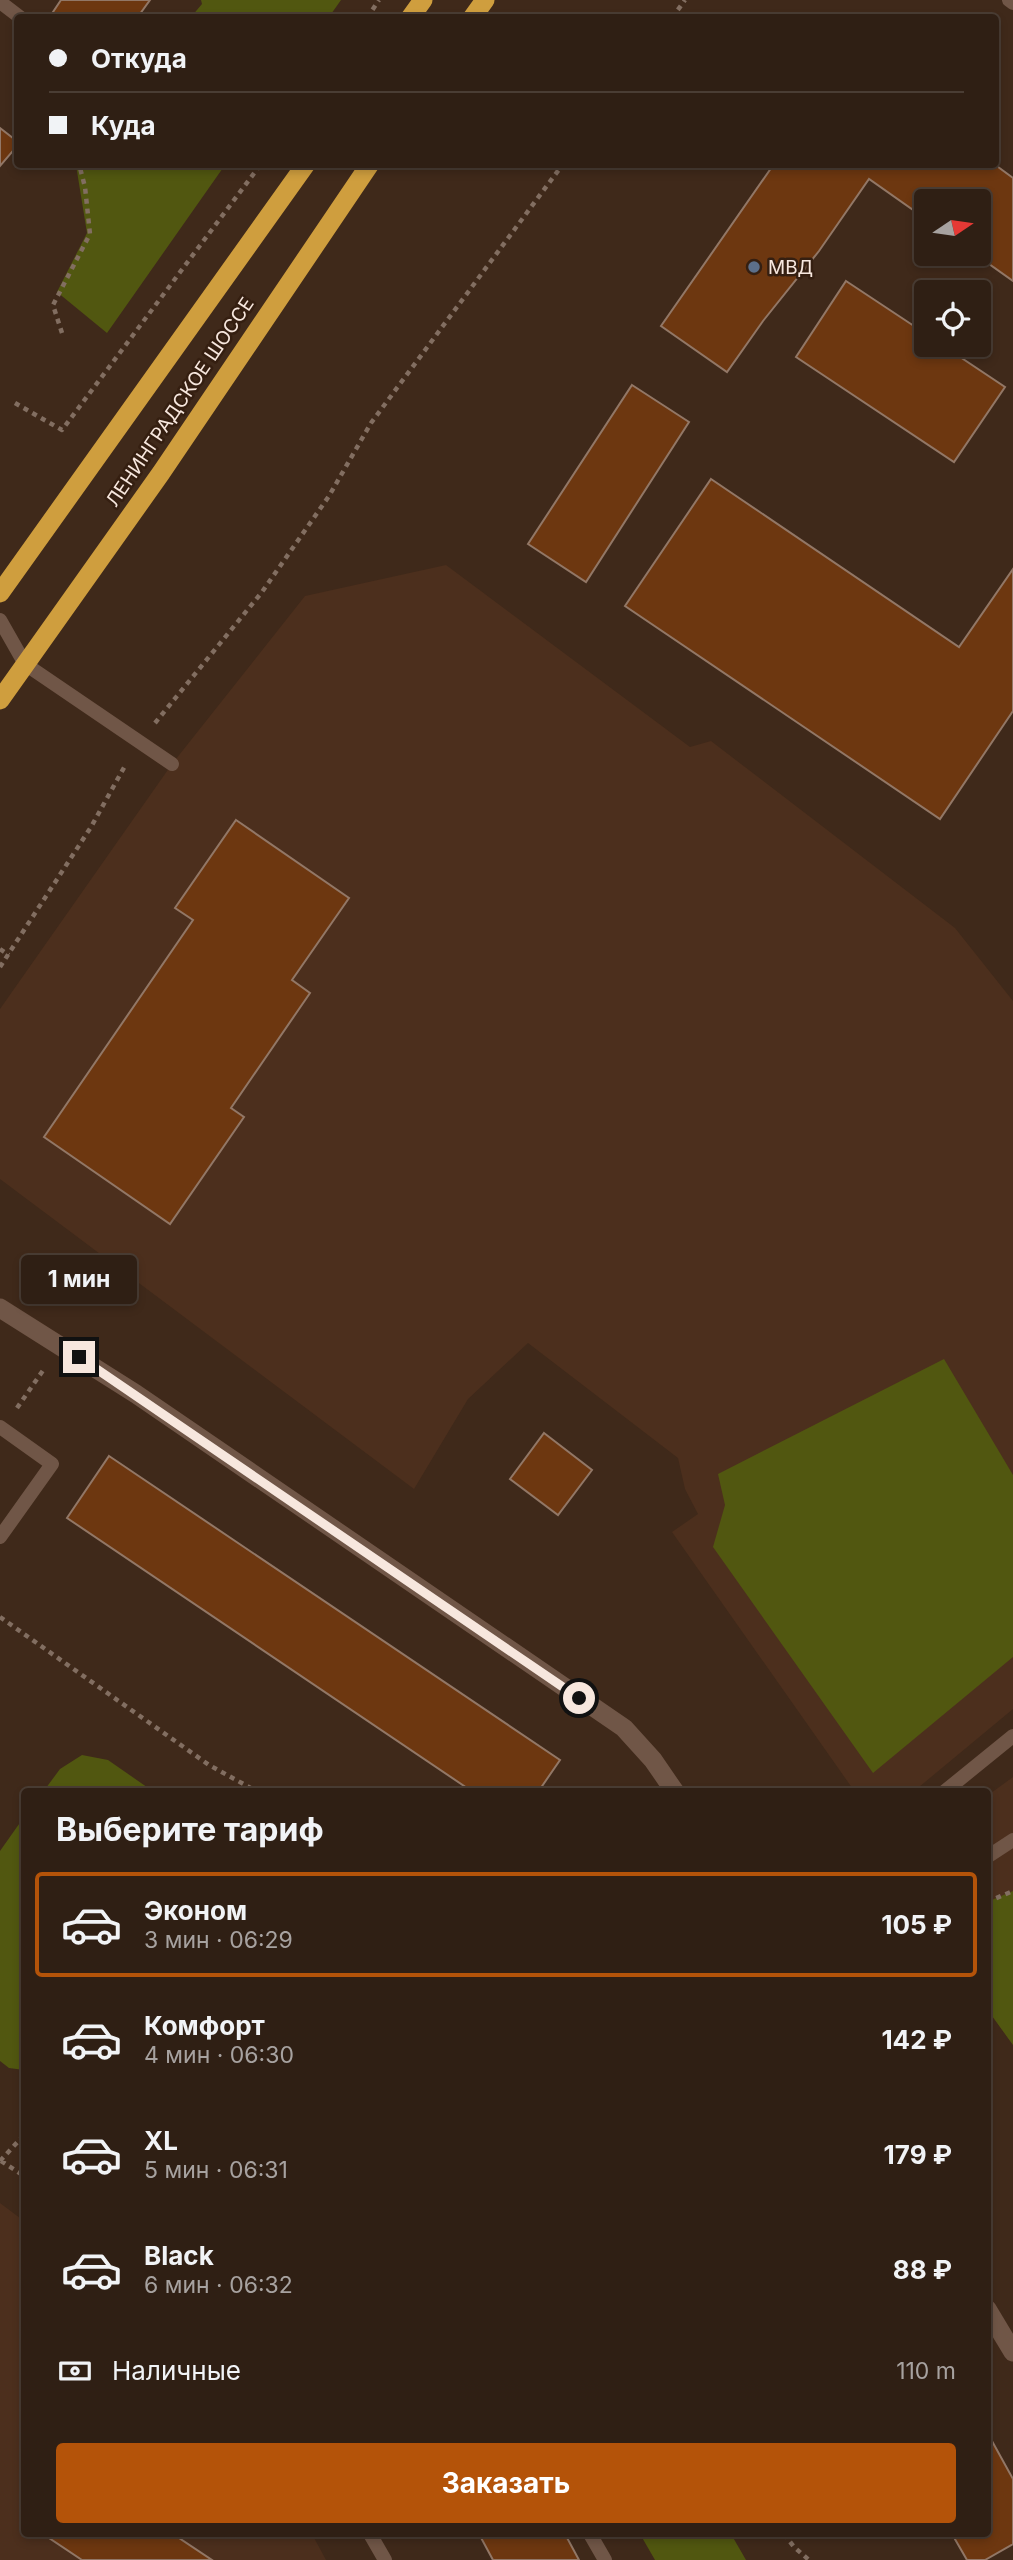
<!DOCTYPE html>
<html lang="ru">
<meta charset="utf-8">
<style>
body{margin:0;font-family:Inter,sans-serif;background:#3b2c22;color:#f1f3f6;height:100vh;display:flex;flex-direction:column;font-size:26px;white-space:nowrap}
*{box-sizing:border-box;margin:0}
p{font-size:23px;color:#a7a2a0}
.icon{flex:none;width:38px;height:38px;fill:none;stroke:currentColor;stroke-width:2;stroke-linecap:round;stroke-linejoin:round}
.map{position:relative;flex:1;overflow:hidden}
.details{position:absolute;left:21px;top:1788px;width:970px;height:749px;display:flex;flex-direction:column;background:#2f1f14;border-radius:7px;box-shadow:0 4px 10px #0003,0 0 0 2px #4a3d34}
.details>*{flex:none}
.hud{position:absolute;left:14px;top:14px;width:985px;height:154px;border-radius:7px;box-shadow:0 4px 10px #0003,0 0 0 2px #4a3d34;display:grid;align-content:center;height:154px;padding:0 35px;background:#2f1f14}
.needle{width:46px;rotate:77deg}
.fabs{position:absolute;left:914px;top:189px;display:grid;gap:14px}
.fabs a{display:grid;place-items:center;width:77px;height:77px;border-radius:7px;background:#2f1f14;box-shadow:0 4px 10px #0003,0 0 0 2px #4a3d34;font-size:35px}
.end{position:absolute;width:32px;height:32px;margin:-16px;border:9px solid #f7e7de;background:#111;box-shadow:0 0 0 4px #111}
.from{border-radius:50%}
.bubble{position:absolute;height:49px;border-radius:7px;background:#2f1f14;box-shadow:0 4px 10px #0003,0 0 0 2px #4a3d34;font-size:23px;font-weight:700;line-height:49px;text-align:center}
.hud b{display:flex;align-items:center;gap:24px;height:66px;font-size:26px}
.hud b+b{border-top:2px solid #4a3d34}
.hud i{width:18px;height:18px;background:#f1f3f6}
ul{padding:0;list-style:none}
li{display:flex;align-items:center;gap:21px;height:105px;margin:0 14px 10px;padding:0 21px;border:4px solid transparent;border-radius:7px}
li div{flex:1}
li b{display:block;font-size:26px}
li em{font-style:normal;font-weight:700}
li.active{border-color:#b45309}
li>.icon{width:63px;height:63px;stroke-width:1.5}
h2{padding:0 35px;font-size:32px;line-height:84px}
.pay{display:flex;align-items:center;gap:18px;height:77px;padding:0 35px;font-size:26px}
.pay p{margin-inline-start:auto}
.primary-button{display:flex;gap:14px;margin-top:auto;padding:14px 35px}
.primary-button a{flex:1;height:80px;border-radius:7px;background:#b45309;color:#fff;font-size:28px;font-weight:700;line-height:80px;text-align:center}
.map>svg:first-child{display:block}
</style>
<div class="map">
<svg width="1013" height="2560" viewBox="0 0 1013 2560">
<rect width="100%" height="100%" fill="#3f291a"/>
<path fill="#4c2f1d" d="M446 565 690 747 711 741 955 928 1013 1001V1709L913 1792H855L672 1532 698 1514 685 1489 678 1458 528 1343 468 1399 414 1489 0 1179V1009L172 764 305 596Z
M1013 1777V2045L987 2009V1796Z
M0 2203 24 2221V2534H312L326 2560H0Z"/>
<path fill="#515710" d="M201 0H341L329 17H191L202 4Z
M76 165H225L107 333 57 292 87 233Z
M944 1359 1013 1475V1657L873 1773 713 1547 725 1505 718 1474Z
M82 1755 108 1760 154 1792H43L60 1769Z
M24 1817V2070L9 2068 0 2061V1851Z
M1013 1891V2045L987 2009V1902Z
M640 2534H731L746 2560H655Z"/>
<path fill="#6d3710" stroke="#927766" stroke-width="2" d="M61 0H150L137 18H49Z
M0 128 18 142V145L0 166Z
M774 164H994L1013 178V281L975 254H978V201H926V219L869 179 819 251 763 321 727 372 661 326Z
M846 281 926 334V345H942L1005 387 954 462 796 357Z
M632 385 689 422 586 582 528 544Z
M711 479 959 647 1013 569V711L940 819 625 606Z
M236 820 349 898 292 980 310 993 231 1108 244 1117 170 1224 44 1137 193 920 175 908Z
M544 1433 592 1470 558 1515 510 1479Z
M109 1456 560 1760 538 1792H473L67 1518Z
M987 2432 1013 2479V2544L985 2560H967L952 2534H987Z
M43 2534H173L212 2560H82Z
M479 2534H565L579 2560H493Z"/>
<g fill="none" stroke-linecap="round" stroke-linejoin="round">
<path stroke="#826e61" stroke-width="4.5" stroke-dasharray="5 5" stroke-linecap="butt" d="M367 18 379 0
M672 18 685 0
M62 333 53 305 90 234 85 187 79 164
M15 403 62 430 261 164
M155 723 262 592 329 496 371 423 563 164
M0 949 9 955
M0 967 91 827 126 764
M17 1408 44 1369
M0 1617 209 1765 258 1792
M987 1902 1013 1891
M0 2161 24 2135
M1 2161 24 2176
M784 2534 794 2547 809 2560"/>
<path stroke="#705647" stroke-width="14" d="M1009 0 1013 3
M0 2 21 18
M0 620 25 664 172 764
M0 1427 52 1464 0 1537
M944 1792 1013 1736
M987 1857 1013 1840
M370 2534 385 2560
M590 2534 605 2560"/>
<path stroke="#705647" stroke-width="19" d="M0 1308 136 1394 624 1728 653 1760 675 1792
M987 2309 1013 2352"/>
<path stroke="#cf9e3e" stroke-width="19" d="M410 18 423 0
M472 18 485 0
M0 593 306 164
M0 700 161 473 370 164"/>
</g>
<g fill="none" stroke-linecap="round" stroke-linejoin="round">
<path stroke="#f7e7de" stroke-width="9" d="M79 1357 579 1698"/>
</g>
<circle fill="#5c6f8a" stroke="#351f11" stroke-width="2.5" cx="754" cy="267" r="7"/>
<g text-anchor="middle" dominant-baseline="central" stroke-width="5" stroke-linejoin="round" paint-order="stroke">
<g font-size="19" fill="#f7e7de" stroke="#351f11" text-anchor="start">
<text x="768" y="267">МВД</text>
</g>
<g font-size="19" fill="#f7e7de" stroke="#351f11">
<text transform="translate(180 402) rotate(-56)">ЛЕНИНГРАДСКОЕ ШОССЕ</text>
</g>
</g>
</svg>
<div class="fabs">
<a><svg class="needle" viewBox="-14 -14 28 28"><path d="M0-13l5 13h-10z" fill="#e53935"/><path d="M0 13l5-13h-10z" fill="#a7a2a0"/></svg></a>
<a><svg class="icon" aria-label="locate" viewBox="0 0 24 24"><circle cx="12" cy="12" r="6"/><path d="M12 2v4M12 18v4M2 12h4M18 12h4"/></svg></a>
</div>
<i class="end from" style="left:579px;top:1698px"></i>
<i class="end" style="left:79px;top:1357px"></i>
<div class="bubble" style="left:21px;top:1255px;width:116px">1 мин</div>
<div class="hud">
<b><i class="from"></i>Откуда</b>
<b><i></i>Куда</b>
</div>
<section class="details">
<h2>Выберите тариф</h2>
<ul>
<li class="active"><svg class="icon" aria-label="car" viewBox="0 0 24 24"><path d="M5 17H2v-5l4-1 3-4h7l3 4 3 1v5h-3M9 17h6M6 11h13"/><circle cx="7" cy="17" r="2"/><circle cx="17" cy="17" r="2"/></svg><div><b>Эконом</b><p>3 мин · 06:29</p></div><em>105 ₽</em></li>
<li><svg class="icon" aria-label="car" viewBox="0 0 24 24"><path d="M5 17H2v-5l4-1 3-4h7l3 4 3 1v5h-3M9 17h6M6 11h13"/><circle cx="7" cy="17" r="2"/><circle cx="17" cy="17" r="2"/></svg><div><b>Комфорт</b><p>4 мин · 06:30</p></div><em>142 ₽</em></li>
<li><svg class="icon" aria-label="car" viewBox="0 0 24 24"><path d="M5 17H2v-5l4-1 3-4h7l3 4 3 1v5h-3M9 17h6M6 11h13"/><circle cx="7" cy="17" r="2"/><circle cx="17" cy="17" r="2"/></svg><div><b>XL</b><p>5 мин · 06:31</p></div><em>179 ₽</em></li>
<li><svg class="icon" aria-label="car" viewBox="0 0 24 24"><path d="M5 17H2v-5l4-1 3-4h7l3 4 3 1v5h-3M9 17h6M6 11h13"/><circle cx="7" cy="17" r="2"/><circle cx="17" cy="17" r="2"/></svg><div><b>Black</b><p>6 мин · 06:32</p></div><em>88 ₽</em></li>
</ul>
<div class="pay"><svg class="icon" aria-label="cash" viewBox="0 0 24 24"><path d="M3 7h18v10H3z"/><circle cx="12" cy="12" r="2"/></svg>Наличные<p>110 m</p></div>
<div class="primary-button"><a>Заказать</a></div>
</section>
</div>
